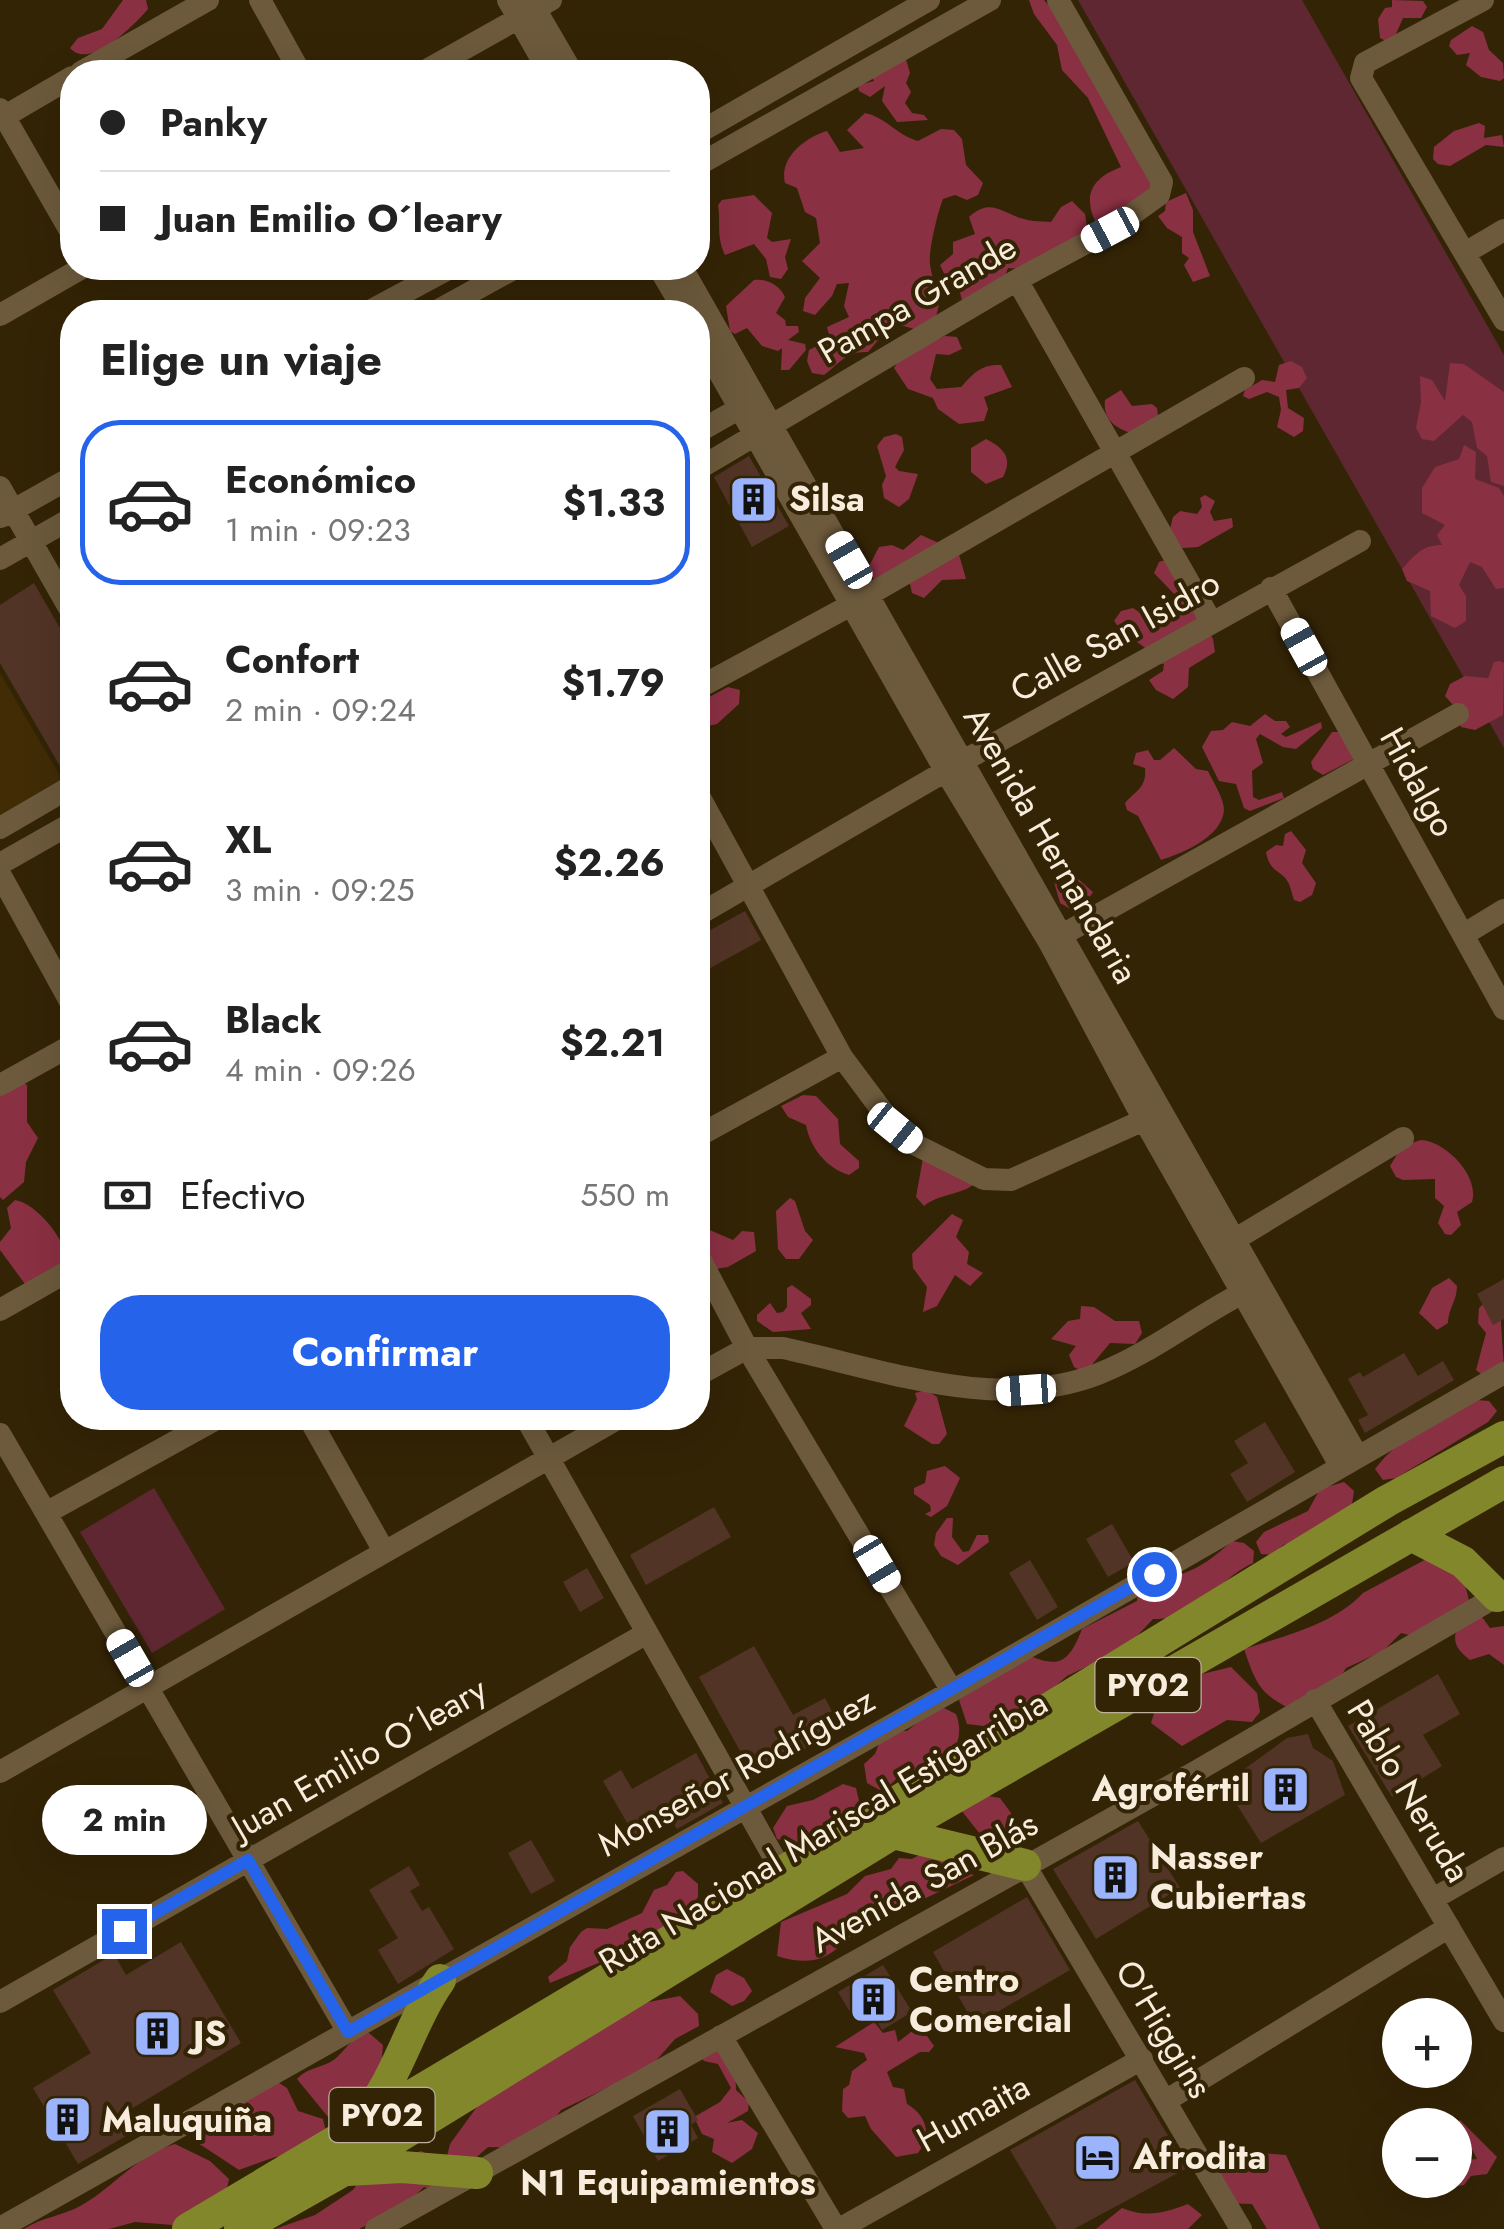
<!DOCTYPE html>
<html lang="es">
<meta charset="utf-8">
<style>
body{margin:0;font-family:Jost,sans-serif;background:#f6f6f6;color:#222;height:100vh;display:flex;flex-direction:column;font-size:38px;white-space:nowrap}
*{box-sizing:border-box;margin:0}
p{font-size:32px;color:#767676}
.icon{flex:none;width:55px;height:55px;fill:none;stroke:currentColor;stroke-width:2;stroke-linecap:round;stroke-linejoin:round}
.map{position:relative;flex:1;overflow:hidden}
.sheet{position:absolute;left:60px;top:300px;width:650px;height:1130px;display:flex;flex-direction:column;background:#fff;border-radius:40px;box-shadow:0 10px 40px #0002}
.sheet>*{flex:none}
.banner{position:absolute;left:60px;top:60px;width:650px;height:220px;border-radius:40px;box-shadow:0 10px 40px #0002;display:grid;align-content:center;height:220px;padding:0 40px;background:#fff}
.fabs{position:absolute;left:1382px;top:1998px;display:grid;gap:20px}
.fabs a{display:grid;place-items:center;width:90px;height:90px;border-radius:50%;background:#fff;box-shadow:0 10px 40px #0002;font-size:50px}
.end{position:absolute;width:45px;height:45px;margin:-22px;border:12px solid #2563eb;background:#fff;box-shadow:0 0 0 5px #fff}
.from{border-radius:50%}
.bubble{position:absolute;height:70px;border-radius:35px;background:#fff;box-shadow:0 10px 40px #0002;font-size:32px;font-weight:700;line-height:70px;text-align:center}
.car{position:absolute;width:30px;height:60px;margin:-30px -15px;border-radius:12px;box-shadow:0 0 8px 2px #0007;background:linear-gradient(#fff 24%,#345 0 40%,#fff 0 76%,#345 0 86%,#fff 0)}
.banner b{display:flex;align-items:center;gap:35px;height:95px;font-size:38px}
.banner b+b{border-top:2px solid #e0e0e0}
.banner i{width:25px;height:25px;background:#222}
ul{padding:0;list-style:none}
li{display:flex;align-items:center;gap:30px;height:165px;margin:0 20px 15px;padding:0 20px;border:5px solid transparent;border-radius:40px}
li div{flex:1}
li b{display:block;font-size:38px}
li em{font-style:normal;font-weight:700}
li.active{border-color:#2563eb}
li>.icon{width:90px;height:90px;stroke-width:1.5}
h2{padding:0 40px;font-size:45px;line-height:120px}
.pay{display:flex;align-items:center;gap:25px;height:110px;padding:0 40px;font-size:38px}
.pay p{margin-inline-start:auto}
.cta{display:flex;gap:20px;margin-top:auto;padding:20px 40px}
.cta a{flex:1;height:115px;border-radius:40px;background:#2563eb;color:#fff;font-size:40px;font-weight:700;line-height:115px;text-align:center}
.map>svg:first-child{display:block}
</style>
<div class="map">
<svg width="1504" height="2229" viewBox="0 0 1504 2229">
<rect width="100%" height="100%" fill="#342406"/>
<path fill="#412c06" d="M0 673 64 783 0 819Z"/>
<path fill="#5f2731" d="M1078 0H1302L1504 355V748Z
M154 1488 225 1609 152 1653 80 1532Z"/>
<path fill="#8a3043" d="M123 0H146L148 9C134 25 90 71 70 48L78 38 102 29Z
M1029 0H1044L1055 12 1168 173 1107 224 1095 221C1082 192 1095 177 1121 167L1088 98 1062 70 1057 45 1034 14Z
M1392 0 1423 1 1427 7 1421 18H1403L1396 34 1386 41 1380 38 1378 19 1385 8 1392 7Z
M1472 26 1483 32 1489 50 1503 63 1504 78 1500 81 1481 77 1466 65 1470 53 1457 55 1449 46 1451 40Z
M905 56 910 73 906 83 911 92 905 103 912 113 924 115 928 120 897 122 882 101 885 86 870 97 859 91 858 85 874 81 865 65Z
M865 113C885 117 897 135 918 141L941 129 954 130 962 139 966 165 983 183 978 195 967 200 955 195 943 199C938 211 928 252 930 264 934 295 946 283 935 320L918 330 893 323 868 352C846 351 840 363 824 375L812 373 807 361 809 350 830 339 827 327 849 317 844 306 849 283 837 284 832 296 815 315 803 311 805 298 820 278 802 261 820 243 816 218 805 212 797 188 785 183C779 158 804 138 827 131L840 152 864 148 847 130Z
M1479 123 1485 126 1484 138 1502 135 1504 147 1486 145 1450 166 1438 164 1433 159 1434 147 1454 131Z
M1186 193 1193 210V232L1210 276 1193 282 1184 265 1189 258 1182 253V237L1167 228 1158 216 1165 211 1166 202Z
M754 195 772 213 767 238 772 242 791 239 785 257 788 269 781 279 770 277 766 259 754 244 725 255C716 236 721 224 718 205L722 200Z
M1072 201 1085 214 1088 233 1022 269 1008 268 1004 279 963 305 959 288 948 282 940 265 953 254V242L975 234 969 217C991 197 1001 213 1024 219 1032 222 1042 221 1051 222L1061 207Z
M754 280C766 278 780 285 785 297L776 313 785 320 786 326H798L799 332 788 340 805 344 806 350 789 370H781L782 348 778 351 762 346 747 328 735 334 730 331 726 306Z
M945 336 957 337 962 349 949 355 936 354 930 379 937 389 961 387C974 373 981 364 1001 365L1012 387 984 397 988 409 984 421 959 424 938 409 933 398 908 389 894 368 901 357Z
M1291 361 1302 367 1307 378 1299 388 1286 390 1288 408 1304 418 1303 431 1294 437 1277 427 1281 410 1279 397 1267 392 1249 399 1243 396 1245 390 1262 380 1275 382 1279 365Z
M1450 363 1464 364 1504 392V486L1491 482 1487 456 1477 448 1472 422 1463 415 1434 441 1422 439 1416 428 1421 402 1420 376 1432 380 1445 401Z
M1121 390 1132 406 1152 404 1157 408 1158 415 1143 436C1123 432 1102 424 1105 400Z
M896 434 902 437 904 450 895 467 899 471 918 474 909 499 899 507 884 498 882 485 886 476 877 446 884 437Z
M986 439C1004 448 1013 458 1003 477L986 484 971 472V448Z
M1464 445 1476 452 1475 479 1499 488 1504 496V588L1496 589 1482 567 1470 562 1459 585 1466 596V621L1455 628 1431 616 1430 591 1407 581 1402 569C1415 555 1422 545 1442 545L1437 535 1445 525 1422 513V488L1435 467 1459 459Z
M1205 495 1215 501 1210 512 1214 521 1232 518 1233 527 1198 547 1182 548 1170 529 1173 517 1180 511 1197 514 1202 507 1200 498Z
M921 535 943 545 956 544 966 579 942 580 924 598 912 593 909 580H875L867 570 879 547 892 545 903 550Z
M1171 558 1213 639 1215 652 1189 668 1188 687 1173 699 1156 690 1149 680 1163 671 1164 664 1158 663C1146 642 1129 642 1114 621L1121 611 1133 608 1154 622 1166 619 1176 596 1154 573 1159 562Z
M1500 661 1504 663 1503 715 1475 730 1461 727 1454 706 1445 696 1450 684 1465 676 1488 678 1494 662Z
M728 687 740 690 739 704 717 724 703 727 698 721V703Z
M1265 714 1275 721H1286L1290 727 1281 734 1286 737 1321 722 1322 728 1296 749 1283 747 1260 734 1256 739 1263 763 1252 771 1253 797 1259 800 1282 792 1284 798 1250 811 1244 808 1236 784 1219 781 1202 747 1211 731 1223 730 1232 722 1250 726Z
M1332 732H1345L1360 756 1323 775 1313 769 1311 762Z
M1174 748 1196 769 1208 771C1213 782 1224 798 1224 810 1222 837 1183 853 1161 860L1138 816 1127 810 1125 803C1135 791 1147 788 1145 768L1133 764 1136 753 1148 750 1154 760H1160Z
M1291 831 1306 850 1302 863 1316 883 1312 895 1300 902 1294 900C1292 894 1291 889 1289 884 1282 869 1270 874 1266 852L1276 845 1283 846 1285 834Z
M1068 870 1093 892 1083 908 1074 911 1060 903 1054 882Z
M0 1078H17L27 1085V1122L38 1138 26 1162 24 1182 3 1200 0 1197Z
M803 1095 816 1096 838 1119 840 1144 859 1161V1168L849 1175C826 1168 810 1147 806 1125L788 1117 781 1106Z
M1421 1140C1445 1141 1480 1176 1472 1202L1457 1212 1461 1225 1451 1235 1445 1234 1438 1223 1444 1206 1435 1198V1179L1403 1180 1396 1177 1390 1166 1402 1146Z
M954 1151 980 1179C965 1196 941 1192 924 1206L916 1197 923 1158Z
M790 1198 795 1201 805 1231 813 1240 799 1259H786L778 1249 776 1211Z
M15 1200C36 1203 68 1241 66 1262L25 1284 0 1250V1242L11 1228 7 1208Z
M952 1214 963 1220 956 1237 969 1252 967 1264 983 1273 970 1286 955 1275 937 1306 923 1312 927 1287 913 1268 912 1254Z
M705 1228 733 1240 742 1231 754 1232 756 1251 728 1267 715 1269 698 1238Z
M1449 1278 1457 1286C1457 1301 1448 1309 1448 1323L1437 1330 1419 1313 1432 1288Z
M792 1285 811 1299V1305L801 1313 811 1329 773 1332 757 1321V1315L770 1303 777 1313 783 1312 787 1307V1288Z
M1484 1303 1500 1309 1504 1368 1481 1374 1476 1370 1486 1333 1478 1323 1479 1308Z
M1081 1306 1094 1307 1115 1321H1139L1142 1333 1135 1344 1110 1343 1085 1373 1074 1367 1069 1355 1076 1346 1051 1339 1068 1321 1080 1319Z
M927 1390 937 1397 947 1434 939 1444H932L904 1426 917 1399 915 1393Z
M1476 1400 1489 1401 1497 1411 1488 1422 1396 1478 1383 1480 1375 1469C1407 1428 1437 1427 1476 1400Z
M945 1466 960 1478 947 1506 931 1517 925 1514 931 1511 930 1505 914 1494V1488L925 1483 927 1471Z
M1344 1482 1354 1491 1352 1504 1309 1539 1283 1545 1274 1555 1261 1554 1256 1542 1264 1532 1308 1511 1320 1489Z
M947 1518H953L952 1537 963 1552 969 1551 977 1535H988L989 1542 958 1565 941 1556 934 1545 936 1533Z
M1232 1541 1244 1543 1254 1551 1253 1563C1207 1585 1211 1619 1153 1619L1126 1648 1067 1676 1027 1711 992 1727 967 1724 959 1700 1002 1655 1013 1650C1052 1664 1065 1674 1082 1629L1137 1601 1138 1588 1146 1580C1183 1579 1205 1566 1232 1541Z
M1432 1556 1465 1584 1471 1609 1426 1639 1401 1633 1383 1651 1346 1668 1332 1691 1300 1714C1261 1694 1258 1690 1244 1649 1284 1636 1333 1625 1363 1593Z
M1482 1617 1490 1628 1504 1626V1665L1489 1654 1470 1660C1455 1648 1452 1642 1458 1624Z
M1231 1667 1257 1693 1260 1712 1252 1722 1227 1720 1182 1746 1151 1723 1158 1700 1190 1677Z
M944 1708 956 1714C971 1753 931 1776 896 1779L883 1792 867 1783 864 1764 875 1754 882 1736 893 1731H907L932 1711Z
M843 1784 856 1788 859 1801 844 1820 801 1844 777 1839 773 1828 787 1806 813 1800Z
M988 1796 1000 1798 1011 1813 1010 1825 993 1836 980 1834 961 1810Z
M935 1846 956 1858 960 1870 974 1875 882 1919 870 1917C836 1949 826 1971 777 1956L781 1922 847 1894 865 1876 891 1869 899 1858 912 1859Z
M683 1871 698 1884V1897L691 1908 642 1945 550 1983 548 1977 567 1961 570 1947 581 1932 587 1928 607 1929 642 1913 654 1890 667 1885 676 1872Z
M727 1969 744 1978 752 1991 744 2001 732 2006 710 1992 716 1975Z
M680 1996 698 2014 699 2026 675 2039 632 2088H607L561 2110 539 2140 527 2148 488 2147 469 2164 447 2156 450 2144 479 2104 633 2005Z
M874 2022 883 2033 895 2030 898 2042 915 2029H922L934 2046 929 2052H920L887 2072 893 2087 904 2089 907 2104C926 2115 933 2135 918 2153L896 2157 871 2129 865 2116 848 2118 842 2111 843 2089 849 2085 852 2071 867 2060 864 2053 835 2047Z
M369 2033 383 2045 380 2083 339 2125 333 2123 297 2079C308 2067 323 2068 335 2059 348 2048 351 2036 369 2033Z
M705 2041 735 2065 736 2090 749 2102 748 2111 727 2123 742 2120 758 2133 752 2149 732 2163 712 2152 714 2139 702 2134 694 2117 720 2102 731 2088 718 2064 704 2061 698 2053Z
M276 2081 287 2088 298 2111 323 2119 326 2132 311 2152 275 2157 239 2170 198 2143C206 2104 243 2096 276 2081Z
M1460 2120 1497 2157 1487 2174 1471 2176 1464 2185 1453 2187 1451 2180H1455V2161L1477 2159 1464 2134 1455 2136 1453 2125Z
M175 2144 210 2161 229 2179 226 2192 185 2226 135 2222 109 2229H24C42 2217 63 2216 82 2205 115 2186 137 2155 175 2144Z
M421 2151 427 2154 436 2191 424 2187 405 2205 359 2229H275L315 2215 353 2190 367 2170Z
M1261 2153 1286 2155 1320 2229H1267L1252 2204 1226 2203 1209 2175 1227 2156 1252 2161Z
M1188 2204 1202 2215 1188 2229H1096L1122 2208C1146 2218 1164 2213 1188 2204Z"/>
<path fill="#523426" d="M749 456 789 526 752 547 714 477Z
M34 583 72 649V771L64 773 0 663V605Z
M745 911 761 940 705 971 698 957V937Z
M1504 1279V1319L1493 1325 1477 1294Z
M1404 1353 1418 1376 1443 1361 1454 1380 1365 1433 1358 1420 1368 1415 1348 1379 1360 1372 1363 1377Z
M1265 1422 1295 1472 1247 1502 1230 1474 1248 1463 1234 1441Z
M714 1507 731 1537 646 1585 630 1555Z
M1112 1524 1134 1562 1108 1577 1086 1539Z
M1030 1560 1058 1607 1037 1620 1009 1573Z
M587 1568 604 1598 580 1612 563 1582Z
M754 1646 793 1715 825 1698 841 1729 763 1772 749 1767 699 1677Z
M1438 1674 1460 1714 1423 1735 1442 1766 1392 1797 1348 1726Z
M1308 1734 1313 1748 1333 1761 1345 1795 1261 1843 1224 1784 1287 1738Z
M696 1753 723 1803 677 1829 671 1819 637 1840 603 1781 621 1770 632 1789Z
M1138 1821 1180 1888 1096 1939 1053 1869Z
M531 1840 555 1881 531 1894 508 1853Z
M409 1866 420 1885 410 1891 422 1911 429 1907 454 1949 398 1984 378 1950 398 1938 369 1890Z
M1027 1897 1070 1970 975 2025 933 1952Z
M181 1942 241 2043 126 2112 136 2130 78 2164 33 2088 91 2053 53 1990 114 1954 126 1975Z
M883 1965 912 2012 882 2030 869 2008 853 2017 838 1992Z
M1135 2080 1187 2168 1074 2229H1057L1010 2150Z
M680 2089 698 2120 691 2125 698 2138 658 2161 633 2116Z"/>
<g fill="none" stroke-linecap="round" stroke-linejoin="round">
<path stroke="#6d5a3c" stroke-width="22" d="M260 0 300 72
M508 0 549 72
M530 0 572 72
M1483 0 1365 63 1361 78 1504 320
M81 72 208 0
M423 72 551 0
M0 109 72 234
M0 119 72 77
M698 133 929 0
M698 165 990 0
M1465 253 1504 230
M659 268 685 312
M682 268 1358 1457
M1017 280 1212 623
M368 312 450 268
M435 312 515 268
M0 315 82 268
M698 335 946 772 1049 942 1144 1120 1341 1467
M698 432 749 403
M698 469 1017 280 1110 230 1159 195 1162 182 1058 0
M0 487 72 613
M1 517 72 477
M0 559 72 518
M1271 588 1504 1009
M698 688 851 605 1244 378
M698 794 842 1057 895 1128 912 1143 984 1179 1011 1180 1155 1115
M0 828 72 786
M0 864 72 823
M0 874 72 1005
M698 915 963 761 1360 541
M1463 935 1504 910
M1051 941 1458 714
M0 1085 72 1045
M698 1136 842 1057
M1234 1240 1403 1138
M698 1255 747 1348 952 1691
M0 1310 72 1269
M698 1375 747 1348H783C885 1370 997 1413 1098 1374 1154 1352 1199 1314 1252 1288
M309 1418 384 1551
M526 1418 781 1870
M0 1434 348 2032
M46 1513 218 1418
M1315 1700 1504 2021
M0 1772 619 1418
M1025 1865 1241 2229
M1433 1899 1504 1858
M0 2002 647 1633
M721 2036 836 2229
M1167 2100 1449 1927
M0 2228 952 1691 1504 1373
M376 2229 1195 1772 1504 1592
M839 2229 1142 2059"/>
<path stroke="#82872c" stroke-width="32" d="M1411 1535 1463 1562 1497 1596
M893 1833 1025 1865
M362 2120C398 2079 409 2024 440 1980
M348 2170 402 2167 477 2173
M188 2229 613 1976 1387 1501 1504 1437
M240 2229 344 2170 893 1833 1504 1482"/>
</g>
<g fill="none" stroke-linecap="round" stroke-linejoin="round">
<path stroke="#2563eb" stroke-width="12" d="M124 1931 248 1860 348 2032 1154 1574"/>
</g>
<defs>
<symbol id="building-square" viewBox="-11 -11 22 22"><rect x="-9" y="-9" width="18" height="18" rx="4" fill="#9cb4fd" stroke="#342406"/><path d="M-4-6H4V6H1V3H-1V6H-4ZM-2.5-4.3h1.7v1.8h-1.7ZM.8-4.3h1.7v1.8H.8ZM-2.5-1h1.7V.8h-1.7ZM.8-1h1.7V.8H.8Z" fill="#111"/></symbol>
<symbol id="hotel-square" viewBox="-11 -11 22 22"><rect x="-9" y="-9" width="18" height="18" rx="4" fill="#9cb4fd" stroke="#342406"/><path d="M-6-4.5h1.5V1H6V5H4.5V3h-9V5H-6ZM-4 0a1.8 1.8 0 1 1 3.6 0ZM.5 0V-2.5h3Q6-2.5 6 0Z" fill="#111"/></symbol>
</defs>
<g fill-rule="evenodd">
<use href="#building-square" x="726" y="472" width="55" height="55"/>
<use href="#building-square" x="1258" y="1762" width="55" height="55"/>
<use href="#building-square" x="1088" y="1850" width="55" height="55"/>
<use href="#building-square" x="846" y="1972" width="55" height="55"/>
<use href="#building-square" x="130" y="2006" width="55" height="55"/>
<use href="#building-square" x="40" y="2092" width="55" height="55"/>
<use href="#building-square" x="640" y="2104" width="55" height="55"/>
<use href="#hotel-square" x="1070" y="2130" width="55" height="55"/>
</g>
<g text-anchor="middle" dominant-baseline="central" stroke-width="8" stroke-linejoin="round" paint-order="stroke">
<g fill="#342406" stroke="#bdb19c" stroke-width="2.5">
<rect x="1095.5" y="1658" width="105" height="54" rx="8"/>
<rect x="329.5" y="2088" width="105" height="54" rx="8"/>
</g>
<g font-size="32" font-weight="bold" fill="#f8eddc">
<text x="1148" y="1685">PY02</text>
<text x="382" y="2115">PY02</text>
</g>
<g font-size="35" fill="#f8eddc" stroke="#342406">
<text transform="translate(917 299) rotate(-30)">Pampa Grande</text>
<text transform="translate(1115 636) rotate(-29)">Calle San Isidro</text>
<text transform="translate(1418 782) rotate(61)">Hidalgo</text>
<text transform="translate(1051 845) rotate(60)">Avenida Hernandaria</text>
<text transform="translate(359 1758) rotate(-30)">Juan Emilio O´leary</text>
<text transform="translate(736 1772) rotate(-29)">Monseñor Rodríguez</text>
<text transform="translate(1409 1791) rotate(59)">Pablo Neruda</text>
<text transform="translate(823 1832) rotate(-31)">Ruta Nacional Mariscal Estigarribia</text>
<text transform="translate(924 1882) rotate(-29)">Avenida San Blás</text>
<text transform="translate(1164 2029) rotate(59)">O'Higgins</text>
<text transform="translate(973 2113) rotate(-29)">Humaita</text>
</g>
<g font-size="35" font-weight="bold" fill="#f8eddc" stroke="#342406" text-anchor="start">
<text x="789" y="499">Silsa</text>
<text x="1250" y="1789" text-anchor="end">Agrofértil</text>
<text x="1150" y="1857">Nasser<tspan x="1150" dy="40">Cubiertas</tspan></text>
<text x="909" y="1980">Centro<tspan x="909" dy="40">Comercial</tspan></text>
<text x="193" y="2034">JS</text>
<text x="102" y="2120">Maluquiña</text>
<text x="1133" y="2157">Afrodita</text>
<text x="668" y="2183" text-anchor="middle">N1 Equipamientos</text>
</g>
</g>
</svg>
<div class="fabs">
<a>+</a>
<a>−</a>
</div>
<i class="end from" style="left:1154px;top:1574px"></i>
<i class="end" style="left:124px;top:1931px"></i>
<div class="bubble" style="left:42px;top:1785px;width:165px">2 min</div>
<i class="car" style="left:1110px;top:230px;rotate:242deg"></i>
<i class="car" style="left:849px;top:560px;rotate:330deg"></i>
<i class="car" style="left:1304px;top:647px;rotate:331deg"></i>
<i class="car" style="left:895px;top:1128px;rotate:129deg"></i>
<i class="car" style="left:1026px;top:1390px;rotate:266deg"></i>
<i class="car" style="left:877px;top:1564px;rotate:149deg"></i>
<i class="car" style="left:130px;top:1658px;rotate:330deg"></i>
<div class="banner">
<b><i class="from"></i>Panky</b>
<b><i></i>Juan Emilio O´leary</b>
</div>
<section class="sheet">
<h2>Elige un viaje</h2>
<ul>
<li class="active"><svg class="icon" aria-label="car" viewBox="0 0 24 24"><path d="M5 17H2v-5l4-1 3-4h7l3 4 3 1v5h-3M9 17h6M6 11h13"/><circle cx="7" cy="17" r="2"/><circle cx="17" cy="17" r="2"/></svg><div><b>Económico</b><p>1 min · 09:23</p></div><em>$1.33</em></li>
<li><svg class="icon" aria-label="car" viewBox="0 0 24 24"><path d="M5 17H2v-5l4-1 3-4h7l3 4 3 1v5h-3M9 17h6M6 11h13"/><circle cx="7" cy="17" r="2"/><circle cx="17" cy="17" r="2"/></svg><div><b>Confort</b><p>2 min · 09:24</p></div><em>$1.79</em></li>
<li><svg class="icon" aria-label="car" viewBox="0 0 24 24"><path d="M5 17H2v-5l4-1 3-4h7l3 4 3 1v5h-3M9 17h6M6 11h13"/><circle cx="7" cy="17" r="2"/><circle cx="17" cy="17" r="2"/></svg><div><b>XL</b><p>3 min · 09:25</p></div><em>$2.26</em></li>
<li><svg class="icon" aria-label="car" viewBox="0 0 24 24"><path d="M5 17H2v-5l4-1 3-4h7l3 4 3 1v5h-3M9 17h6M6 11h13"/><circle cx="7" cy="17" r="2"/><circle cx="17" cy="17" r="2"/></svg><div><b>Black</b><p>4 min · 09:26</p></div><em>$2.21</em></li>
</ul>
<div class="pay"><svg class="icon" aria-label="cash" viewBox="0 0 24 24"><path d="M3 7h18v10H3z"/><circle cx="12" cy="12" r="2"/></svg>Efectivo<p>550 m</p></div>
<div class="cta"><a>Confirmar</a></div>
</section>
</div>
